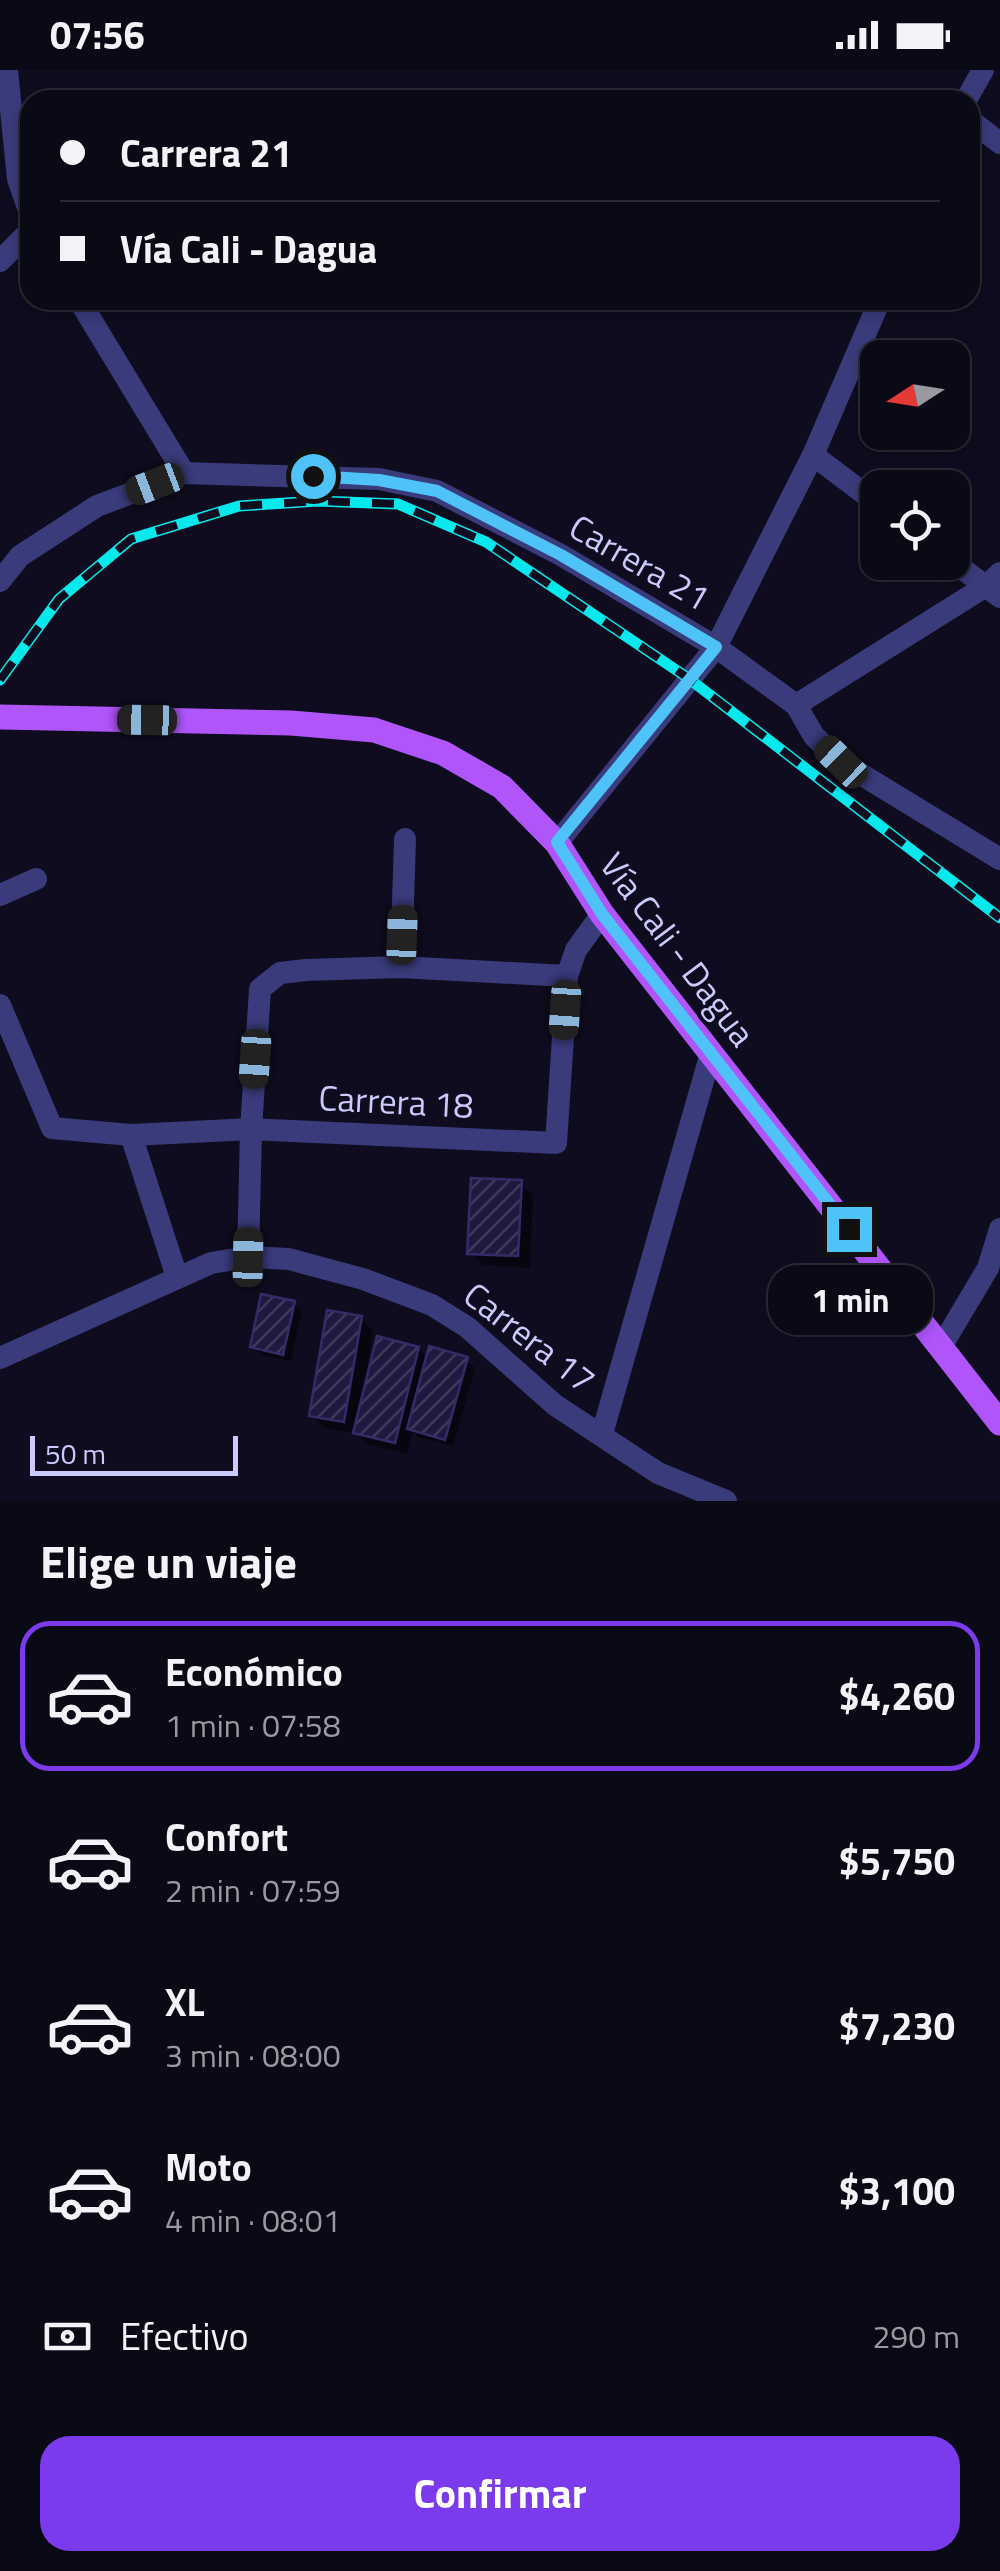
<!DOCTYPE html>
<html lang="es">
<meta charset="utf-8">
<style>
body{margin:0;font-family:"Titillium Web",sans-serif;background:#181723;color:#f1f3f6;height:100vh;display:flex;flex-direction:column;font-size:38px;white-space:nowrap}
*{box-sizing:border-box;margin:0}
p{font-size:32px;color:#999aa1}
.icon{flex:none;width:55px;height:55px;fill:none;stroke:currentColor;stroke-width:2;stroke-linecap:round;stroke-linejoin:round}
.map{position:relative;height:1431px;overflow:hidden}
.sheet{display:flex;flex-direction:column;background:#0a0916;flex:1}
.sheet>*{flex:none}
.banner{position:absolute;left:20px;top:20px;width:960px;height:220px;border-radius:30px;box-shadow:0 5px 15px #0003,0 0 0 2px #2a2a35;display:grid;align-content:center;height:220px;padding:0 40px;background:#0a0916}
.needle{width:65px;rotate:258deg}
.controls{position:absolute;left:860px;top:270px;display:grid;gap:20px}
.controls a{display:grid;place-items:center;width:110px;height:110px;border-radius:20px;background:#0a0916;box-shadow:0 5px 15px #0003,0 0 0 2px #2a2a35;font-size:50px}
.scale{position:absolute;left:30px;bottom:25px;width:208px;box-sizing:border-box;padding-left:10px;border:5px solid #cccafd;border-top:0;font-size:28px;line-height:35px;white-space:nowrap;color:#cccafd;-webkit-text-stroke:8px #0e0c1e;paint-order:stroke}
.end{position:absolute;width:45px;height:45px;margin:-22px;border:12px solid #4fc3f7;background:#111;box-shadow:0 0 0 5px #111}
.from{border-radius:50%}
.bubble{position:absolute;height:70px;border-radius:30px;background:#0a0916;box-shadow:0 5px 15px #0003,0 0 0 2px #2a2a35;font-size:32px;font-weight:700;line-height:70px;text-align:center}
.car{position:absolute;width:30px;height:60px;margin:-30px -15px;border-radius:12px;box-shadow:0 0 8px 2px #0007;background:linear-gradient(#222 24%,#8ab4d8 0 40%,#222 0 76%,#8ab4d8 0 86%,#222 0)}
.banner b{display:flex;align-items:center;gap:35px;height:95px;font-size:38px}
.banner b+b{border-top:2px solid #2a2a35}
.banner i{width:25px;height:25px;background:#f1f3f6}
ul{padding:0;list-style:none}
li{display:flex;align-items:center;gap:30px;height:150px;margin:0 20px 15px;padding:0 20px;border:5px solid transparent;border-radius:30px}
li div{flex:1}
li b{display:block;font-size:38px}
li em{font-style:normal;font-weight:700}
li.on{border-color:#7c3aed}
li>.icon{width:90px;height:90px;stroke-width:1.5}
h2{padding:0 40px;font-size:45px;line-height:120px}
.pay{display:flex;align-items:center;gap:25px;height:110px;padding:0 40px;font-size:38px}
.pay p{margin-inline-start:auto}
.primary-button{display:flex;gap:20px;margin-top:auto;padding:20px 40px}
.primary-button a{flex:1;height:115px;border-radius:30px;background:#7c3aed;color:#fff;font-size:40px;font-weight:700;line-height:115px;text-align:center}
.status{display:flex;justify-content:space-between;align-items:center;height:70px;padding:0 50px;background:#0a0916;direction:ltr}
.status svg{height:28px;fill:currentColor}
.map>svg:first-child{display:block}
</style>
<div class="status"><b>07:56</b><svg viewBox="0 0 49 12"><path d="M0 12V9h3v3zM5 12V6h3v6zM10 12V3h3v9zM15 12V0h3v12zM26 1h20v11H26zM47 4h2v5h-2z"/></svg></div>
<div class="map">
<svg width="1000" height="1431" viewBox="0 0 1000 1431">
<defs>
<pattern id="building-hatch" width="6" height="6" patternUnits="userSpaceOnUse" patternTransform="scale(2.5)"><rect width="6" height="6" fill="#1e193e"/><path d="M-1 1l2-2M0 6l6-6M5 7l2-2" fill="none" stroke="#3e395b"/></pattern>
</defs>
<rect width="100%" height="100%" fill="#0e0c1e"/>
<path fill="#0007" d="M520 1113 533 1125 530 1198 483 1195 470 1183Z
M293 1234 302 1242 291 1291 261 1285 253 1277Z
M361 1249 373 1261 367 1299 418 1279 428 1289 466 1290 475 1298 453 1376 418 1367 413 1362 407 1384 368 1374 357 1363 324 1358 312 1345Z"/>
<path fill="url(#building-hatch)" stroke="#332c69" stroke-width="2.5" d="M471 1108 522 1110 518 1186 467 1184Z
M261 1224 295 1231 283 1285 250 1277Z
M327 1240 362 1246 344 1352 309 1346Z
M377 1266 419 1277 395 1373 353 1363Z
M429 1276 468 1287 445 1370 407 1359Z"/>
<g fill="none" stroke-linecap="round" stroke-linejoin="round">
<path stroke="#393b7b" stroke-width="22" d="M7 0 18 109 30 143
M966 30 983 0
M970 50 1000 73
M0 191 30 161
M79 230 184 403
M813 385 878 434
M952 491 1000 527
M0 511 20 486 97 436 184 403 379 409 437 421 561 485 716 577 796 635 814 666 841 692 1000 789
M796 635 986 516 1000 503
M557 773 716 577 813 385 880 230
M0 825 36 809
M401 897 405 769
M0 935 52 1058 131 1065 251 1059 556 1073 567 906 576 880 602 844
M131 1065 177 1207
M248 1187 251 1059 260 919 280 903 306 900 401 897 567 906
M941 1277 988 1198 1000 1159
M0 1288 211 1193 248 1187 289 1189 363 1209 432 1235 467 1257 555 1335 658 1403 726 1431
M602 1364 711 983"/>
<path stroke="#af55fa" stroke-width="25" d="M0 647 291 653 374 660 443 683 502 717 557 773 602 844 1000 1353"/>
<defs>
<path id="rail" d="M0 610 59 529 131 469 239 436 318 431 398 434 486 472 688 608 1000 848"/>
</defs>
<use href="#rail" stroke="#07e8ed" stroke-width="11"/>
<use href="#rail" stroke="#0e0c1e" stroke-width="8" stroke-dasharray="22" stroke-linecap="butt"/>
</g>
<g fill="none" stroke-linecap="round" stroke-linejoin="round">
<path stroke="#4fc3f7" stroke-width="12" d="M313 406 379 410 437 421 561 485 716 577 557 772 602 844 849 1159"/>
</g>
<g text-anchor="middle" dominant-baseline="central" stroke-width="8" stroke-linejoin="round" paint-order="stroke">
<g font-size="35" fill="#cccafd" stroke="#0e0c1e">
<text transform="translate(640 492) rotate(30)">Carrera 21</text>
<text transform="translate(678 879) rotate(53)">Vía Cali - Dagua</text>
<text transform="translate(396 1031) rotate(3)">Carrera 18</text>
<text transform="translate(530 1267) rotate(38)">Carrera 17</text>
</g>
</g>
</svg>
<div class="controls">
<a><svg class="needle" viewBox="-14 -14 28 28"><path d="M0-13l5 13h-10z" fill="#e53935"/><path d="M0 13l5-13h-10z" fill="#999aa1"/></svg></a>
<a><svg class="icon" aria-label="locate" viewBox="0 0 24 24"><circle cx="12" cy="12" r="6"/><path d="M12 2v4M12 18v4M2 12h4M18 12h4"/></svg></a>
</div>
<div class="scale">50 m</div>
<i class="end from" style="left:313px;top:406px"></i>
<i class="end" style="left:849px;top:1159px"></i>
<div class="bubble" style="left:768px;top:1195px;width:165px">1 min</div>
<i class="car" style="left:155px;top:414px;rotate:249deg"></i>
<i class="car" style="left:147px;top:650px;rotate:271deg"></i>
<i class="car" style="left:841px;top:692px;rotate:314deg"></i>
<i class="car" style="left:402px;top:865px;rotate:2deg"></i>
<i class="car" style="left:565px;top:940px;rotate:184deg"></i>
<i class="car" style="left:255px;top:989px;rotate:184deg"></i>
<i class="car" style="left:248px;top:1187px;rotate:1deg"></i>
<div class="banner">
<b><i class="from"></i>Carrera 21</b>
<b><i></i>Vía Cali - Dagua</b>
</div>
</div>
<section class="sheet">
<h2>Elige un viaje</h2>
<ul>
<li class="on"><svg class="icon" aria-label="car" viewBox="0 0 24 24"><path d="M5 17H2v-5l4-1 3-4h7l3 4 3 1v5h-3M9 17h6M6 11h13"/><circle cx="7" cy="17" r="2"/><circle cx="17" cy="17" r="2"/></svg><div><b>Económico</b><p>1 min · 07:58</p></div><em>$4,260</em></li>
<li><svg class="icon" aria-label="car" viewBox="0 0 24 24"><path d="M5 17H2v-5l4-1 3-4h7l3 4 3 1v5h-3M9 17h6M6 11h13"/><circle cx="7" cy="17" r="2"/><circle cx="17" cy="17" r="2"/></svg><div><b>Confort</b><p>2 min · 07:59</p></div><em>$5,750</em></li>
<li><svg class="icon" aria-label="car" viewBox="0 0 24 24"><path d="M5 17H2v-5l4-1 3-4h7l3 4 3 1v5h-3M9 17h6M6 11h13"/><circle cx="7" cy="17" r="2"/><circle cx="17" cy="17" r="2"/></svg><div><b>XL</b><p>3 min · 08:00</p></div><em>$7,230</em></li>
<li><svg class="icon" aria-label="car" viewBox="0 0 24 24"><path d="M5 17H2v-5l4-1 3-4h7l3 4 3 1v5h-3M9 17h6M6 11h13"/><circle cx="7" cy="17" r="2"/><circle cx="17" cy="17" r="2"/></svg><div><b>Moto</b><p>4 min · 08:01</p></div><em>$3,100</em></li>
</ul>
<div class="pay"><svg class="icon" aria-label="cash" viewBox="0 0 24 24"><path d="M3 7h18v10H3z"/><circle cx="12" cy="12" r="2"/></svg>Efectivo<p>290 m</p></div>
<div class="primary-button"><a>Confirmar</a></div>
</section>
